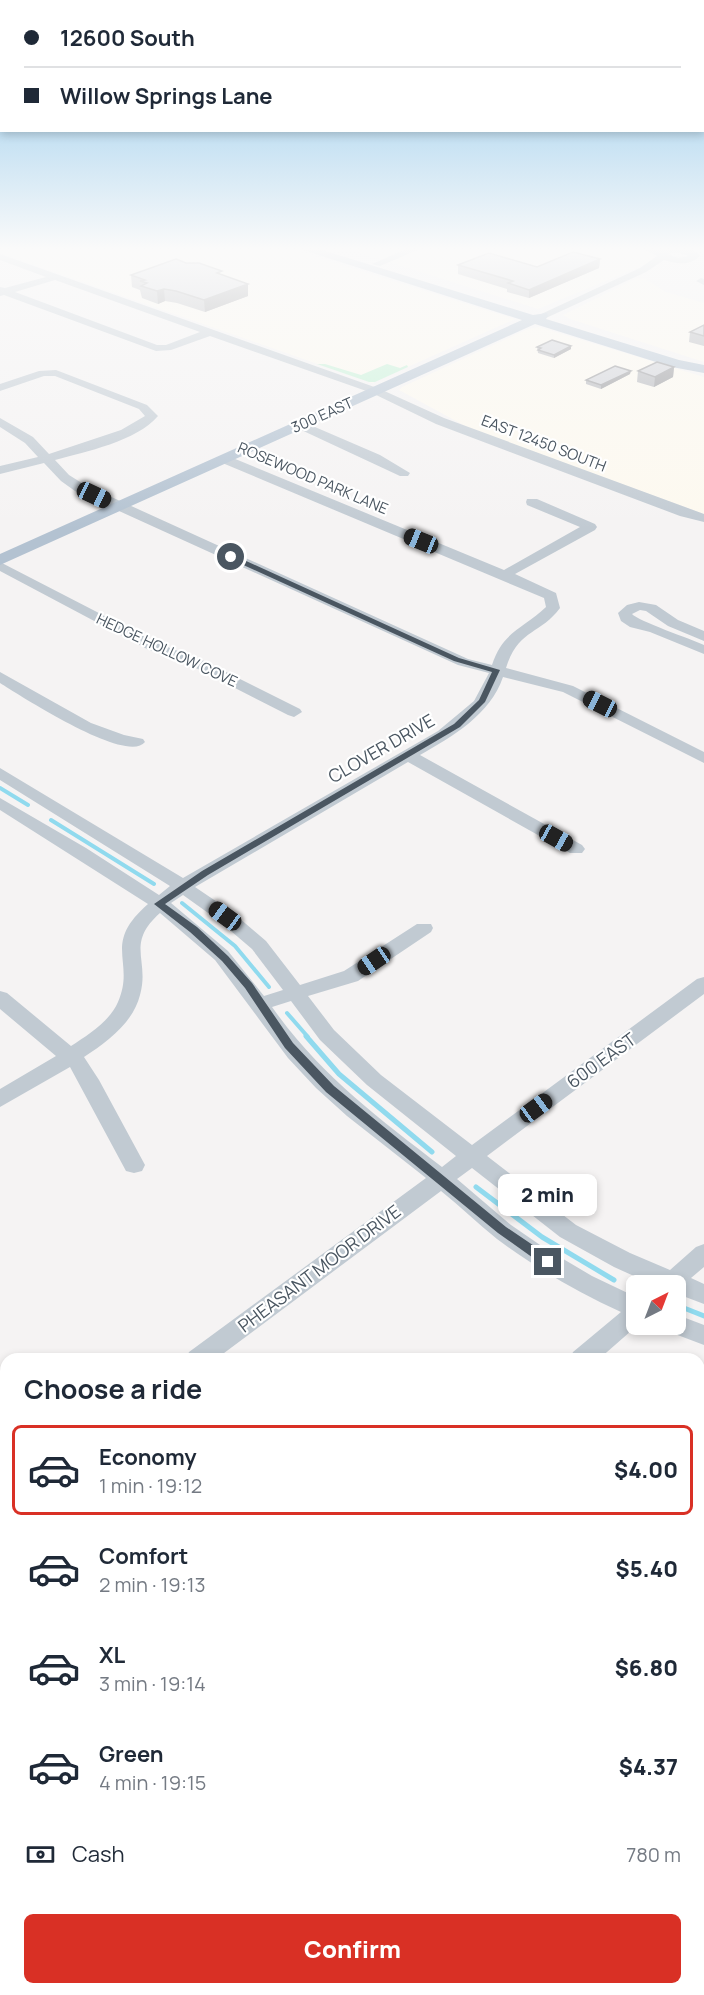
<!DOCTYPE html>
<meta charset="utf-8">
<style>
body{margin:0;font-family:Manrope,sans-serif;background:#f2f2f3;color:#1f2937;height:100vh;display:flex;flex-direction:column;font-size:22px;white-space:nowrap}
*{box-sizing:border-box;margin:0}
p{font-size:20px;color:#747a83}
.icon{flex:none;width:33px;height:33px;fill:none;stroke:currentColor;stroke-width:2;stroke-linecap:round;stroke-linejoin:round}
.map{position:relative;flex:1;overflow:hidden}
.details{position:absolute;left:0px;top:1353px;width:705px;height:642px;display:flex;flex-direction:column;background:#fff;border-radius:18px 18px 0 0;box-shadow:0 3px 9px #0003}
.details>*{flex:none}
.hud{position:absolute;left:0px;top:0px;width:705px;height:132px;box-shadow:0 3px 9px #0003;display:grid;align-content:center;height:132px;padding:0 24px;background:#fff}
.needle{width:39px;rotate:42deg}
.fabs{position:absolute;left:626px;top:1275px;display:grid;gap:12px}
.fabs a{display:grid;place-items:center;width:60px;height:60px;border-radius:9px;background:#fff;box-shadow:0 3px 9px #0003;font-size:30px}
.end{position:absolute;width:27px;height:27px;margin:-14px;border:8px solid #4a5661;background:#fff;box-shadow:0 0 0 3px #fff}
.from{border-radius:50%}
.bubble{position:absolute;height:42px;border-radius:9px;background:#fff;box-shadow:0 3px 9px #0003;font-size:20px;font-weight:800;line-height:42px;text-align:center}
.car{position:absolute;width:18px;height:36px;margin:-18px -9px;border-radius:8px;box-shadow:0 0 4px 2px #0007;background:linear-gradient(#222 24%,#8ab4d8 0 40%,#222 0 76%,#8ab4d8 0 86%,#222 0)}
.hud b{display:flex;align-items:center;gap:21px;height:57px;font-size:22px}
.hud b+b{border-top:2px solid #e0e1e3}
.hud i{width:15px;height:15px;background:#1f2937}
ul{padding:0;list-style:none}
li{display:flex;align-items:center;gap:18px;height:90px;margin:0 12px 9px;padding:0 12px;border:3px solid transparent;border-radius:9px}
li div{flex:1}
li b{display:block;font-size:22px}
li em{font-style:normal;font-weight:800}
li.selected{border-color:#d93025}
li>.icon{width:54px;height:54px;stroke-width:1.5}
h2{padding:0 24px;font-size:27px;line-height:72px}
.pay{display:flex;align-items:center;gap:15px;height:66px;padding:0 24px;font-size:22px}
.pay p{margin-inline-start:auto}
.primary-button{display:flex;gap:12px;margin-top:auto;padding:12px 24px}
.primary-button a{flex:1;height:69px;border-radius:9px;background:#d93025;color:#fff;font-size:24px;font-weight:800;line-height:69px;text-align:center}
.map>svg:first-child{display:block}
</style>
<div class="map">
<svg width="704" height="1995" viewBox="0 0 704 1995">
<rect width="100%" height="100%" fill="#f5f3f3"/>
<path fill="#fdf9ef" d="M0 249H291L515 319 372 383 0 253Z
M348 249H645L653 252 656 260 538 309Z
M637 278 645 279 666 292 704 303V362L570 319 563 315Z
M539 327 704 377V514L469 428 399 390 402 387 528 329Z"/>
<path fill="#c3f1d5" d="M317 364H325L361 375 387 364 400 368 407 365 408 367 375 382H369Z"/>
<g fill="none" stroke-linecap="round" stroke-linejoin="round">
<path stroke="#90daee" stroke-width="4" d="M0 788 28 805
M51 820 154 884
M182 903 235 946 269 987
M287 1013 308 1037"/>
<path stroke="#90daee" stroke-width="5" d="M306 1036 339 1074 432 1152
M476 1187 542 1237 614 1280
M684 1308 704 1316"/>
<path fill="#c1cad2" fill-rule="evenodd" d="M406 249H420L380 266 372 264Z
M644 249H692L700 256C689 266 677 264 664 260L646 272 546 318 537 316 640 268 657 256ZM676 252 689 256 678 258 667 254Z
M0 254 380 389 444 418 704 514V522L680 516 436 424 372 393 210 336 171 350 156 351 4 295 0 296V287L5 288 46 277 0 260ZM55 280 200 332 166 345H157L15 292Z
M701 278 704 279V285L696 281Z
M56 370 147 405 158 416C137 441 85 452 55 460L69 475 85 485 468 659 492 665C503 631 523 629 546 607L544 598 220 462 218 459 220 456H228L504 570 580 527 527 505 526 502 527 499H537L595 524 597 527 595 530 515 574 556 593 560 608C540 635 518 629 506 668L573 686 704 752V763L563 692 503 677C490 715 453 736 420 755L582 845 585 849 582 853H570L408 762 195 887 232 912 266 941 300 985 344 971 417 924H431L433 928 431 932 358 981 308 996 334 1030 381 1075 472 1145 697 979 704 977V994L487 1156 576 1225 630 1253 670 1270 696 1247 704 1244V1267L691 1278 704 1284V1304L675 1293V1286H656L614 1267 560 1237 472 1168 457 1179 511 1225 543 1247 592 1276 636 1297V1324H639L599 1359H570L573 1352 621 1312C577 1292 536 1268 497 1239 478 1224 460 1206 441 1191L216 1359H186L189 1352 426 1178 347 1116 316 1088 288 1058 215 960 160 913C125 944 150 960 140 995 133 1023 107 1042 84 1057L99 1080 145 1165 142 1171 134 1173 126 1171 70 1067 0 1107V1089L56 1056 0 1009V991L7 993 71 1046C88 1035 110 1021 118 1002 136 961 101 945 148 904L0 810V798L86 848 159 895 170 886 0 780V768L183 878 438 731 474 701 489 673 458 665 75 491 61 481 44 463 0 474V466L38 457 25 443 0 427V418L33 437 49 454 121 430 145 416 139 409 55 376H44L0 391V384L39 371ZM183 895 218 920 252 949 283 990 264 996 228 951 171 903ZM291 1001 320 1040 367 1085 456 1156 442 1167C376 1116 321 1076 272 1007Z
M301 421 380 455 410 473 408 476H400L297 428V422Z
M0 562 157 643 202 660 300 709 302 712 294 717 288 715 192 666 147 649 0 571Z
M639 602 656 605 678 620 704 631V641L668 626 646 611 640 610 632 614C638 621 691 639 704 645V654L650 632 630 627 621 621 618 613 627 605Z
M0 672 91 723 124 735 143 739 145 742C127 765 21 696 0 683Z
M675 1314 704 1325V1345L667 1331 663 1324H675Z
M6 1491V1518L0 1520V1493Z
M0 1716 6 1719V1752L0 1749Z
M6 1795V1828L0 1830V1797Z
M699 1828 704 1830V1863L699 1861Z
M195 1989H229L231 1995H197Z
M312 1989H348L346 1995H310Z"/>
<path fill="#b3c2d1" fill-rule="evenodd" d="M300 249H319L533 315 547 313 548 316 546 319 679 360 704 365V373L672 367 535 324 0 565V554L522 320Z"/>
</g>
<path fill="#b0b2b7" d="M600 259 599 268 529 298 507 292V289L458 274V265L537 267Z
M131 275H222L248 296 205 312 177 303 165 301 158 304 142 298 140 290 132 287Z
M704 325V346L689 342 690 332Z
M537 347 571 349 554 358 538 353Z
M674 367 673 377 654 387 637 382 638 371Z
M630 374 601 389 586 384V380Z"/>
<path fill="#909195" d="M600 259 599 268 529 298V290Z
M248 284V296L205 312 204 300Z
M164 289 165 301 158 304 157 291Z
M571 346V349L554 358V355Z
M674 367 673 377 654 387 655 377Z
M631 371 630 374 601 389V385Z"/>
<path fill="#cdcfd5" stroke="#909195" stroke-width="1.5" d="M573 252 600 259 529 290 508 283 513 281 458 265 489 253 537 267Z
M176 259 186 263H199L222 271 217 273 248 284 204 300 176 291 164 289 157 291 141 286 147 283 140 281 145 280 131 275Z
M704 325V336L690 332Z
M552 340 571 346 554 355 538 350 541 348 537 347Z
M657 362 674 367 655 377 638 371Z
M615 366 631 371 601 385 586 380Z"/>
<linearGradient id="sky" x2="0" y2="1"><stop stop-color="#85c3ea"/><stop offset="0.47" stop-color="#fafafa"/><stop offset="1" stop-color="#fafafa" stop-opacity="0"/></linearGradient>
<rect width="704" height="529" fill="url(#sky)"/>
<path fill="#4a5661" d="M228 555H233L459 658 500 670 485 702 460 727 208 875 165 904 197 927 228 956 252 983 293 1043 334 1086 506 1227 552 1258V1265H543L498 1233 326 1092 285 1048 245 988 222 961 190 932 154 904 202 871 454 724 479 700 492 672 454 661 228 558Z"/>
<g text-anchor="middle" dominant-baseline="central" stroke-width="4.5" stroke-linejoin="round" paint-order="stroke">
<g font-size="15" fill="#4a5661" stroke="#fff">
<text transform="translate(322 415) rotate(-24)">300 EAST</text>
<text transform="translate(544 443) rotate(21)">EAST 12450 SOUTH</text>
<text transform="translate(313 478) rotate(23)">ROSEWOOD PARK LANE</text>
<text transform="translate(167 650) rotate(25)">HEDGE HOLLOW COVE</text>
</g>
<g font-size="18" fill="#4a5661" stroke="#fff">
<text transform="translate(381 748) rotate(-30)">CLOVER DRIVE</text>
<text transform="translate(601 1060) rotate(-36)">600 EAST</text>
<text transform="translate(319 1268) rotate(-37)">PHEASANT MOOR DRIVE</text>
</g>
</g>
</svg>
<div class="fabs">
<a><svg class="needle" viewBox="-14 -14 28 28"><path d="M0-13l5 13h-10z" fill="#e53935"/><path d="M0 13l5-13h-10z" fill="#747a83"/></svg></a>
</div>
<i class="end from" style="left:231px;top:557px"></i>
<i class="end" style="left:548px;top:1262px"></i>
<div class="bubble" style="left:498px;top:1174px;width:99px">2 min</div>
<i class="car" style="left:94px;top:495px;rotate:115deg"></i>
<i class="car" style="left:421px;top:541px;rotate:292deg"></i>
<i class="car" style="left:600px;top:704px;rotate:297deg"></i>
<i class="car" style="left:556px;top:838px;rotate:119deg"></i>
<i class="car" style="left:225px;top:916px;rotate:306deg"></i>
<i class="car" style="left:374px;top:961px;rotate:236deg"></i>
<i class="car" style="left:536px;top:1108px;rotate:54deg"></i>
<div class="hud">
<b><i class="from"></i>12600 South</b>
<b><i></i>Willow Springs Lane</b>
</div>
<section class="details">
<h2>Choose a ride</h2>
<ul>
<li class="selected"><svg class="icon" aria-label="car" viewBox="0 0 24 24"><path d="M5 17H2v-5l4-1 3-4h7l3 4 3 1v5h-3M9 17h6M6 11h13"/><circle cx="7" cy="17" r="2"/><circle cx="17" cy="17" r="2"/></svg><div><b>Economy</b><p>1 min · 19:12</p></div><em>$4.00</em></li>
<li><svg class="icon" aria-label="car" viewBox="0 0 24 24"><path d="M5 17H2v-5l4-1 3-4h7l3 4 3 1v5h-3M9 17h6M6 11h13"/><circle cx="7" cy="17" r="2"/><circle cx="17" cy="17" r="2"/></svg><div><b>Comfort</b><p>2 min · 19:13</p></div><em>$5.40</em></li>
<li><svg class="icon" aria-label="car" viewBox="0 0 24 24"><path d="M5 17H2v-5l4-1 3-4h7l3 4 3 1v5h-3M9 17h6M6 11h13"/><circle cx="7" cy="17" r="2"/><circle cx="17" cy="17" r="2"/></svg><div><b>XL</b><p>3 min · 19:14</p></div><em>$6.80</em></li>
<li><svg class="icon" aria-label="car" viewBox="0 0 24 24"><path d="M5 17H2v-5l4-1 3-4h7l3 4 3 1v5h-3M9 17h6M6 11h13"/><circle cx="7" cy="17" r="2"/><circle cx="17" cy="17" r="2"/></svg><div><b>Green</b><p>4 min · 19:15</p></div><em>$4.37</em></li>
</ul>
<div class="pay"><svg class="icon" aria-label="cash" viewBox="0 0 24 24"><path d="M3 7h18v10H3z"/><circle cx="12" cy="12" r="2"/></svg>Cash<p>780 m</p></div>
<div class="primary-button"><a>Confirm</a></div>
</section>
</div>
